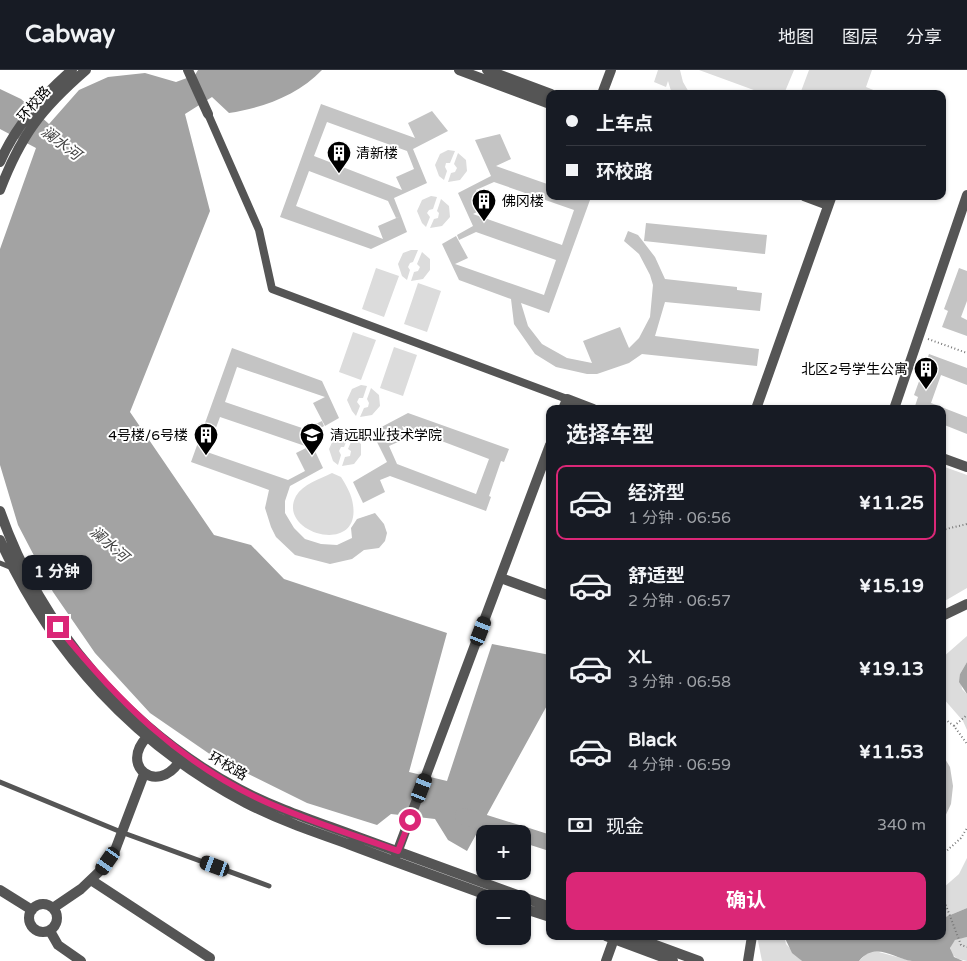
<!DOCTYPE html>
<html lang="zh">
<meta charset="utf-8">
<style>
body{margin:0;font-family:"Varela Round","Noto Sans SC",sans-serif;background:#242831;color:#f1f3f6;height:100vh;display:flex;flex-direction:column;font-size:19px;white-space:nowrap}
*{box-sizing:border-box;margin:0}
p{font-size:16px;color:#9ea1a6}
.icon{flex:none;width:28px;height:28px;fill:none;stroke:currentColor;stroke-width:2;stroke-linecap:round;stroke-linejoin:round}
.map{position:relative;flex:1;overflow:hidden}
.side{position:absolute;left:546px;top:335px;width:400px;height:535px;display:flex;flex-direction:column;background:#171b24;border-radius:10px;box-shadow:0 1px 4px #0004}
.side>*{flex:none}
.guide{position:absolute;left:546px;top:20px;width:400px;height:110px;border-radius:10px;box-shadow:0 1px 4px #0004;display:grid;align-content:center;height:110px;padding:0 20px;background:#171b24}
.controls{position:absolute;left:476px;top:755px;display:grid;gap:10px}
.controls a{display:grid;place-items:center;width:55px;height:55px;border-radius:10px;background:#171b24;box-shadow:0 1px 4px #0004;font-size:25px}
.end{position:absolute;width:22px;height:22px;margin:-11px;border:6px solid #db2777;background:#fff;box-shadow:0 0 0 2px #fff}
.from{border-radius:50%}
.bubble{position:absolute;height:35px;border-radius:10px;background:#171b24;box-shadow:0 1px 4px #0004;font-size:16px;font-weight:700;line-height:35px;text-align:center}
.car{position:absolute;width:15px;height:30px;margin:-15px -8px;border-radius:6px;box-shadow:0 0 4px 1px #0007;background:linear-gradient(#222 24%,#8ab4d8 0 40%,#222 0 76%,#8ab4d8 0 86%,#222 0)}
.guide b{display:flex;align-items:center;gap:18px;height:48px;font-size:19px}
.guide b+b{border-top:1px solid #363941}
.guide i{width:12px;height:12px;background:#f1f3f6}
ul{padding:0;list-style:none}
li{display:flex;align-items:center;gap:15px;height:75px;margin:0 10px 8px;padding:0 10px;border:2px solid transparent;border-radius:10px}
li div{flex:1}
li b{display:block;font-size:19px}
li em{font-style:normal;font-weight:700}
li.selected{border-color:#db2777}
li>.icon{width:45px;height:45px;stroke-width:1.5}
h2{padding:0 20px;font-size:22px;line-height:60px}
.pay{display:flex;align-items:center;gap:12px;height:55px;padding:0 20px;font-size:19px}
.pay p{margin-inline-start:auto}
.button{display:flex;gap:10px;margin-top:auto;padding:10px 20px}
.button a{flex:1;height:58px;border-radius:10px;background:#db2777;color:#fff;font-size:20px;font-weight:700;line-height:58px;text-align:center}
header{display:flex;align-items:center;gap:30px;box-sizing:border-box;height:70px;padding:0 25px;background:#171b24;border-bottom:1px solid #363941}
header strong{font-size:24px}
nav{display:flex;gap:28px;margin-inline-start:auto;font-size:18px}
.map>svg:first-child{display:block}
</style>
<header>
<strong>Cabway</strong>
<nav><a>地图</a><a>图层</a><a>分享</a></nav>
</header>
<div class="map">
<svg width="967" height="891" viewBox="0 0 967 891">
<rect width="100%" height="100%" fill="#fff"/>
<path fill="#dcdcdc" d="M658 0H680L683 12 690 24H672L668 11 666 17 654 12Z
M699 0H794L784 24H765Z
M809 0H872L866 17 883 24H800Z
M448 80 455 81 450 93H446L445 97 447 101 444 110 439 106 435 95 440 84Z
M458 83 466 90 467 101 460 110 448 112 451 103 455 102 457 98 454 94Z
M431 126 437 127 433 139 429 140 427 143 430 147 426 157 422 153 417 141 422 130Z
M441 129 449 136 450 147 442 156 430 158 434 149 438 148 439 143 437 141Z
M411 180H418L413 192 410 193 408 197 410 200 407 210 402 206 398 194 403 183Z
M422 182 430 189V200L423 209 411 211 414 202 418 201 420 197 417 194Z
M376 198 399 206 384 247 362 239Z
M418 213 441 221 427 262 404 254Z
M353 262 376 270 361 310 339 302Z
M394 277 417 285 403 326 380 318Z
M361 315 367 316 363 328H359L357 332 360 336 356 346 352 341 347 330 352 319Z
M371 318 379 325 380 336 372 345 360 347 364 338 368 337 369 333 367 329Z
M342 364 349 365 344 377H341L339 381 341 385 338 395 333 391 329 379 334 368Z
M353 367 361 374V385L354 394 342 396 345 387 350 386 351 381 348 379Z
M942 396 967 405V518L943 532Z
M332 403 341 407C346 415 352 425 353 435 361 487 276 463 296 426 303 414 320 409 332 403Z
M967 566V592L960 604 962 619 967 624V660L963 651 943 628 942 588Z
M967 788V838L943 848V818L959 804Z
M757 866H784L786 874 802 891H762Z
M967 867V891L958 889 951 884 950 875 956 869Z
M875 881 912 891H859L868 882Z"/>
<path fill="#a3a3a3" d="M198 0H322C298 25 263 38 229 43L212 27 185 44 210 141 130 342 214 465 251 475 284 509 447 563 409 702 447 711 492 574 550 585V630L467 781 448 770 435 749 391 744 377 755 307 733 214 687 150 643 95 583 53 522 18 455 0 395V179L36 78 0 59V19L21 29 49 54 79 20 108 7 145 3 176 12 195 5Z
M967 592V624L959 612 960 604Z
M967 838V867L955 870 950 878 954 887 963 891C947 891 929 891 912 891 893 888 875 871 859 891H802L792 883 784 866H942L943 848Z"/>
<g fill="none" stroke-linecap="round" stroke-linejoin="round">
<path stroke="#a3a3a3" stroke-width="16" d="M463 746 521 764
M522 764 550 773"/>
</g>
<path fill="#c4c4c4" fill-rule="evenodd" d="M321 34 415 68 408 53 432 41 448 61 413 79 427 113 394 128 401 146 396 148 388 131 309 101 296 136 383 169 378 156 401 146 407 162 371 179 280 147ZM327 52 407 81 414 99 396 107 402 120 314 86Z
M500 64 511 89 496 96 550 115V126H580L590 130 549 243 521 233 528 256 542 274 567 288 592 293 583 271 620 257 629 278 639 268 650 247 653 215 650 205 639 184 624 171 628 161 638 165 655 187 665 209 737 217V220L762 223 760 241 665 232 655 266 759 279 757 296 642 284 629 293 597 304H587L556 297 535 284 514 254 511 229 459 210 442 174 456 166 468 188 455 194 544 225 556 190 476 162 459 170 457 165 473 156 458 123 491 106 475 70ZM494 112 574 140 562 175 473 144 485 138 476 120Z
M646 153 767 165 765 184 644 171Z
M959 198 967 201V231L961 247 967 250V266L942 257 948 241 944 239Z
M232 278 322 311 339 348 325 356 313 333 325 327 237 297 225 332 305 359 322 351 324 356 308 366 323 398 290 416 285 431V443L294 458 305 469 321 474 337 475 352 468 351 458 357 449 375 443 384 454 387 463 385 471 379 478 364 480 352 489 330 494 295 485 276 467 271 457 265 438 269 420 191 392ZM220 347 308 377 296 383 305 401 288 410 207 382Z
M929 284 967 298V315L941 305 931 333 967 347V364L942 354V339H914L918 327 914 325Z
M408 343 509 379 504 392 501 391 489 426 491 427 486 441 390 406 380 410 385 422 363 433 353 412 387 392 372 362ZM402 356 489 389 476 424 397 394 389 376 407 368Z
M942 684 950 697 953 716 951 734 942 753Z"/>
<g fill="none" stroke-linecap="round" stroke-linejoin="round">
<path stroke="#777" stroke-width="2" stroke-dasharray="1 2.5" stroke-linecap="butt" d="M928 269 967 283
M942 460 967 454
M942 647 954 656 967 674
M954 656 967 645
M942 785 961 768 967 758
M942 825 961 875 967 877"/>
<path stroke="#555" stroke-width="5" d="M0 493 12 498
M0 712 121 762 269 816"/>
<path stroke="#555" stroke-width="8" d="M208 44 259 160 272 219 567 329"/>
<path stroke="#555" stroke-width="10" d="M188 0 208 44
M602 24 611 0
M563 339 567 329 593 339
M756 339 831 128
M894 339 967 125
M942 388 967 397
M501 508 550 526
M942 546 967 534
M147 667C119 696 157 725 179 692
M395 788 550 375
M91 810 210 888
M0 820 32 840
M29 848a14 14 0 1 1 28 0a14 14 0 1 1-28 0Z
M53 838 81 819 102 799 114 783 144 704
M50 861 58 875 81 891
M748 891 752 866"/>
<path stroke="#555" stroke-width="10" d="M459 0 550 34
M487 0 551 24
M0 92C16 55 42 26 72 0
M0 120C21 65 41 39 86 0
M804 126 828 135
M830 126 831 127
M0 441C41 559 129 660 239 719 277 739 318 752 358 767 422 790 486 814 550 837
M0 470C50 583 137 676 246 733 279 750 314 762 348 774 398 793 448 811 498 829
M522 838 550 847
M606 866 673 891
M631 866 699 891
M606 891 615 866"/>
</g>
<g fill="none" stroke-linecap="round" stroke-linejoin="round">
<path stroke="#db2777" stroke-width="6" d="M58 557C117 630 179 693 266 732 308 751 354 765 398 781L410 750"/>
</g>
<defs>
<symbol id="building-pin" viewBox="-11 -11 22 30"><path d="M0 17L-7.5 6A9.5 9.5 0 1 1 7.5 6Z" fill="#000" stroke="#fff"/><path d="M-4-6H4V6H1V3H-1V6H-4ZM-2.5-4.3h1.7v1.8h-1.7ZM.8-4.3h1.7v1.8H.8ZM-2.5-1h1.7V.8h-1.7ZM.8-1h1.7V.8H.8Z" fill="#fff"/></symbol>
<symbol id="university-pin" viewBox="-11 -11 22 30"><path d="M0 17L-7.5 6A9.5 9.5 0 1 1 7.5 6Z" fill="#000" stroke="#fff"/><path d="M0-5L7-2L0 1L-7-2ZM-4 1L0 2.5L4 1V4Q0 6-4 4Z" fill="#fff"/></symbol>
</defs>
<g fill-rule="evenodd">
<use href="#building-pin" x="325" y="69" width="28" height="38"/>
<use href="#building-pin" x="470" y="117" width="28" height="38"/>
<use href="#building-pin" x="912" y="285" width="28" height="38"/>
<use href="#building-pin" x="192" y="351" width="28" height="38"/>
<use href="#university-pin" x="298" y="351" width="28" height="38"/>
</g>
<g text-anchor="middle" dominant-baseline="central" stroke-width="4" stroke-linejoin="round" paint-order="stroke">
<g font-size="14" fill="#000" stroke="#fff">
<text transform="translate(34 34) rotate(-49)">环校路</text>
<text transform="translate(228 696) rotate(30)">环校路</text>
</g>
<g font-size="14" fill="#000" stroke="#fff" text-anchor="start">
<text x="356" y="83">清新楼</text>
<text x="502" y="131">佛冈楼</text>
<text x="908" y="299" text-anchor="end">北区2号学生公寓</text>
<text x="188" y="365" text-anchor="end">4号楼/6号楼</text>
<text x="330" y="365">清远职业技术学院</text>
</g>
<g font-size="15" font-style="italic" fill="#444" stroke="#fff">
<text transform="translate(61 73) rotate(37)">澜水河</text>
<text transform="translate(109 474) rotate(41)">澜水河</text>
</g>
</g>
</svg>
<div class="controls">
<a>+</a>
<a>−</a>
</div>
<i class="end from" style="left:410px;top:750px"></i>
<i class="end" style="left:58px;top:557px"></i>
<div class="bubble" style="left:22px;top:485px;width:70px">1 分钟</div>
<i class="car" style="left:481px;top:561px;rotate:21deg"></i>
<i class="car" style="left:422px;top:718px;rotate:21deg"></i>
<i class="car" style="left:108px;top:791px;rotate:215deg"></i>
<i class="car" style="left:215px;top:796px;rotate:290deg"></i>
<div class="guide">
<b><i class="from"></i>上车点</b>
<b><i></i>环校路</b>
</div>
<section class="side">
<h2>选择车型</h2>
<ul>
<li class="selected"><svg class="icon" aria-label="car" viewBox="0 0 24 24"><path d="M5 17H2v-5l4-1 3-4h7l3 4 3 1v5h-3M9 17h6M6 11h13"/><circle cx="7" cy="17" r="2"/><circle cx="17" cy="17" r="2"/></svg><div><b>经济型</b><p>1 分钟 · 06:56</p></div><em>¥11.25</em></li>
<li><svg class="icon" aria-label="car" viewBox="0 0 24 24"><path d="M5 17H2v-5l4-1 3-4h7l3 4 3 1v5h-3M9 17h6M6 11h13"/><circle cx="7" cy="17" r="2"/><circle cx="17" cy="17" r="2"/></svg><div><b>舒适型</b><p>2 分钟 · 06:57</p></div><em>¥15.19</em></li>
<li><svg class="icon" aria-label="car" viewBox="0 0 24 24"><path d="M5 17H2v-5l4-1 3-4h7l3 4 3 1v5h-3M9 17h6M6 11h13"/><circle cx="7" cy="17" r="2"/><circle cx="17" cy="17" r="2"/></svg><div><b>XL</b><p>3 分钟 · 06:58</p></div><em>¥19.13</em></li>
<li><svg class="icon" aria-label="car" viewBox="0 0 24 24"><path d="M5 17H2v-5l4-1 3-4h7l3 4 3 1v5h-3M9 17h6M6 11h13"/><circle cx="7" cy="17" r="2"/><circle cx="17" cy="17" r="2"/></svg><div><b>Black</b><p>4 分钟 · 06:59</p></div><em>¥11.53</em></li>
</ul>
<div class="pay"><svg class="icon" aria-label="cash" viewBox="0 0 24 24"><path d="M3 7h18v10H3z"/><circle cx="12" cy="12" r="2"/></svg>现金<p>340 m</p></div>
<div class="button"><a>确认</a></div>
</section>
</div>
